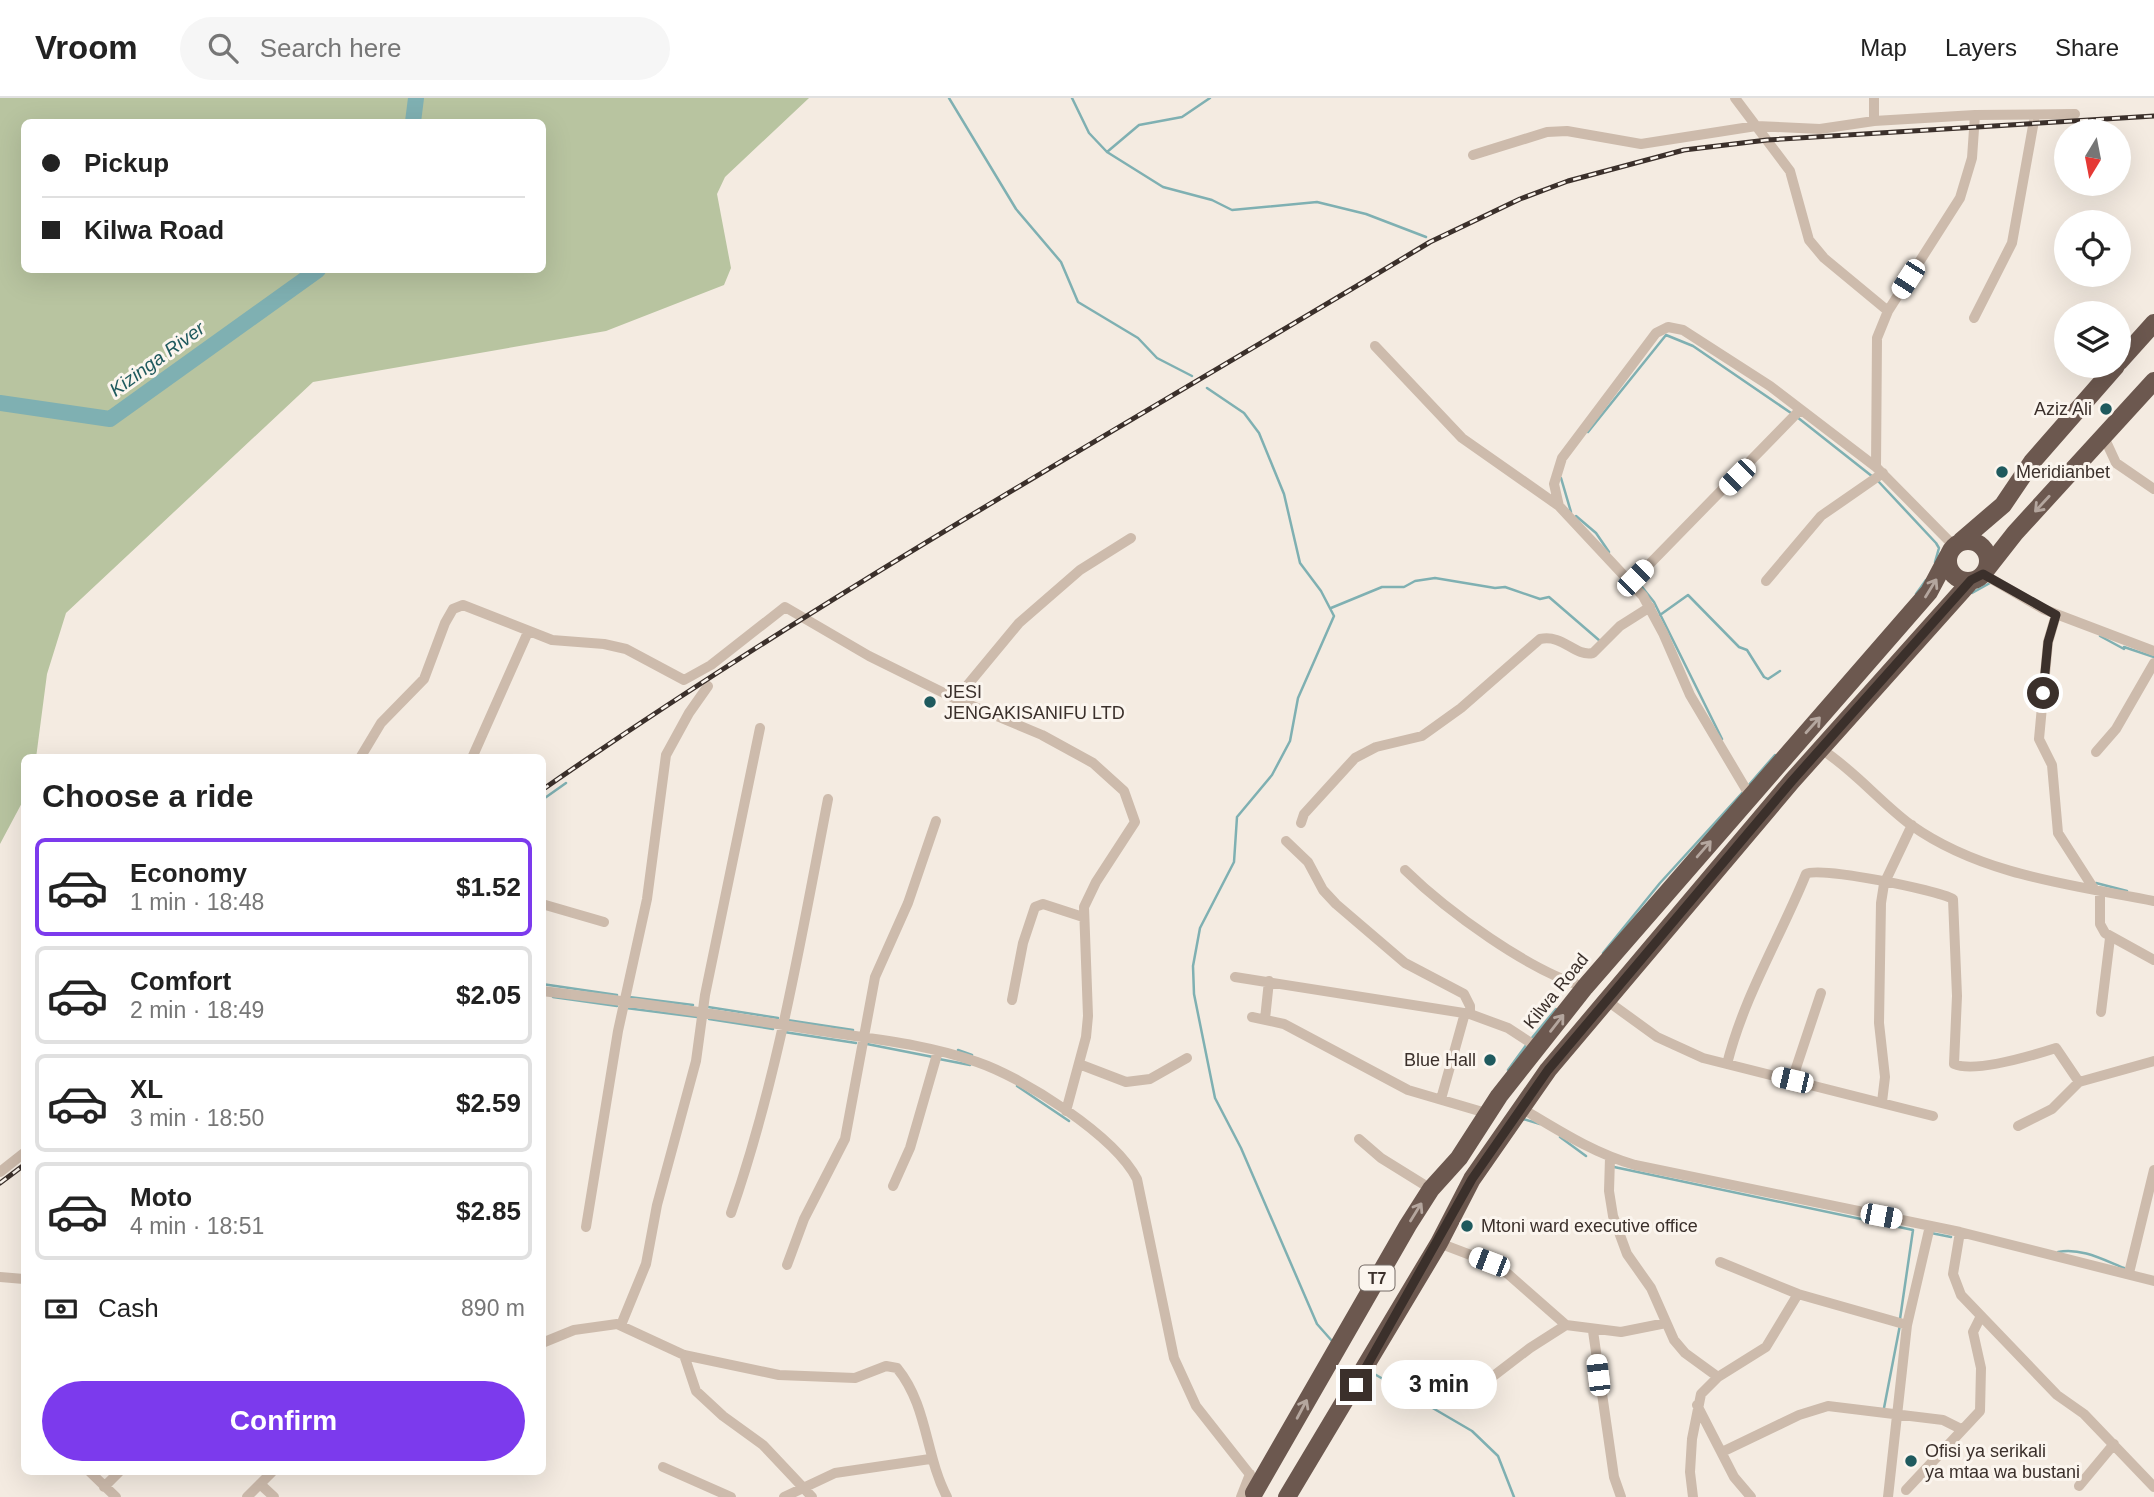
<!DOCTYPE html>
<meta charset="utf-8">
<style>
body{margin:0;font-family:Helvetica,sans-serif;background:#f6f6f6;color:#222;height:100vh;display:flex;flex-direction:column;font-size:26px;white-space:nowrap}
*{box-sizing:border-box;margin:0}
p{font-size:23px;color:#767676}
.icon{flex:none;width:38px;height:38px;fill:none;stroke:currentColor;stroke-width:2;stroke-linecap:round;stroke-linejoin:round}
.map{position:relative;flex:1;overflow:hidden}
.panel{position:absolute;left:21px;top:656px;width:525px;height:721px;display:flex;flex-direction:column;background:#fff;border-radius:10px;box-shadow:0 7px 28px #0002}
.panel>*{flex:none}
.top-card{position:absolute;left:21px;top:21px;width:525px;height:154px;border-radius:10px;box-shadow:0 7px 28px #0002;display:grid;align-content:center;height:154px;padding:0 21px;background:#fff}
.needle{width:46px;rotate:190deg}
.fabs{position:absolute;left:2054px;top:21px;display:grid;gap:14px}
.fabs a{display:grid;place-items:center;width:77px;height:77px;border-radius:50%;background:#fff;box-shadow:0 7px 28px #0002;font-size:35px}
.end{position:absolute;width:32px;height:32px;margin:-16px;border:9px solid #3b302b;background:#fff;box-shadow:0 0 0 4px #fff}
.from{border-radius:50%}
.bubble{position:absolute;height:49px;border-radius:24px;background:#fff;box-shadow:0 7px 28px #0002;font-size:23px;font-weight:700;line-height:49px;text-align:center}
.car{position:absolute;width:21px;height:42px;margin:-21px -10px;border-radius:9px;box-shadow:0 0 5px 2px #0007;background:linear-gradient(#fff 24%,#345 0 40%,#fff 0 76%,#345 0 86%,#fff 0)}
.top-card b{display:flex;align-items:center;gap:24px;height:66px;font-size:26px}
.top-card b+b{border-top:2px solid #e0e0e0}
.top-card i{width:18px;height:18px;background:#222}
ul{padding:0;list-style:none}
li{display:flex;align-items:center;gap:21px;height:98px;margin:0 14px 10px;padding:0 7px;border:4px solid #e0e0e0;border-radius:10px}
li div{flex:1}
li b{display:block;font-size:26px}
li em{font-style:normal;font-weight:700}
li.current{border-color:#7c3aed}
li>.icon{width:63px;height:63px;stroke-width:1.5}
h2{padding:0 21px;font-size:32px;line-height:84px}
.pay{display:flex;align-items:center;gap:18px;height:77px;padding:0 21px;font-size:26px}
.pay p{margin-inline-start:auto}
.button{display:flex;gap:14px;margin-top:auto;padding:14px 21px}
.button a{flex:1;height:80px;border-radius:42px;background:#7c3aed;color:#fff;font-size:28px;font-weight:700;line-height:80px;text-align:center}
header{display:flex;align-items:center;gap:42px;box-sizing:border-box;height:98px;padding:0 35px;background:#fff;border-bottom:2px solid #e0e0e0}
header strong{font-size:33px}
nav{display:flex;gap:38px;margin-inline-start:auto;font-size:24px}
.search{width:490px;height:63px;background:#f6f6f6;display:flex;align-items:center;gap:18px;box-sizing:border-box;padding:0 24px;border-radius:38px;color:#767676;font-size:26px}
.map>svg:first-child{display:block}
</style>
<header>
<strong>Vroom</strong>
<div class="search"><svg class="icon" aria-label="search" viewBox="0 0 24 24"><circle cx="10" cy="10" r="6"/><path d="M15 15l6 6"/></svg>Search here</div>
<nav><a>Map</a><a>Layers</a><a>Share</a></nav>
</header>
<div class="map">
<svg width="2154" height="1399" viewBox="0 0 2154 1399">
<rect width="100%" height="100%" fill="#f4ebe1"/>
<path fill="#b8c4a0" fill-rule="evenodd" d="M0 0H809L725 79 717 96 731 170 724 187 606 233 313 284 66 515 47 576 36 660H24V701L0 746ZM24 24H542V172H24Z"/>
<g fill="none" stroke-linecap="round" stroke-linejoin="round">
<path stroke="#7fb0b2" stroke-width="2.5" d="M949 0 1016 111 1061 164 1078 204 1138 240 1157 260 1192 278
M1072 0 1089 35 1107 54 1163 89 1212 102 1232 112 1317 104 1366 116 1426 139
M1107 54 1139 27 1182 19 1210 0
M1207 290 1244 315 1259 335 1284 396 1300 465 1321 493 1334 518 1298 600 1290 643 1272 677 1237 719 1234 764 1200 830 1193 868 1194 896 1215 1000 1241 1050 1317 1226 1332 1243
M1797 319 1873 379
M1588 334 1666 237 1693 248 1791 315
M1561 380 1571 414
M1878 383 1936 445 1939 450 1935 464
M1576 418 1596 435 1609 454
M1638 484 1654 504 1722 641
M1972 495 1990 485
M1916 496 1926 482
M1331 510 1382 489H1404L1415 483 1435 480 1495 490 1505 489 1540 501 1549 499 1600 543
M1660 517 1688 497 1739 549 1747 552 1764 579 1768 581 1780 573
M2100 538 2124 551
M2124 549 2154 559
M1747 689 1775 657
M542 702 566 685
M2096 785 2127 793
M1603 855 1660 785 1743 694
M542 886 617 897
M553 899 617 908
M629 899 693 907
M708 909 778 920
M626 910 697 919
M709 921 773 931
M787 922 853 932
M784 934 856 945
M1531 941 1556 911
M867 946 933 959
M958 952 972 957
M939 961 970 967
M1508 972 1527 946
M1017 988 1069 1023
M1523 1021 1540 1026
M1560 1039 1586 1058
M1614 1069 1913 1132 1900 1221
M1931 1135 1951 1139
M2058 1154C2080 1149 2104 1162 2124 1170
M1371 1274 1472 1333 1498 1358 1514 1399
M1884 1310 1900 1227"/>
<path stroke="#7fb0b2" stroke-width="16" d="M413 24 416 0
M0 305 110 321 318 172"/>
<path stroke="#cdbbac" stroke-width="10" d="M1735 0 1790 73 1809 142 1824 160 1888 213
M1874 0V23
M1473 57 1547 34 1567 33 1641 46 1756 28 1820 31 1874 23 1975 17 2075 16
M1974 220 2012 145 2035 17
M1375 248 1462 340 1559 408 1643 498 1663 535 1690 597 1750 698
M2104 339 2116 365 2154 391
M1876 369 1877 240 1888 213 1960 100 1972 60 1975 17
M1559 408 1554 386 1562 360 1656 235 1668 229 1683 232 1770 288 1876 369 1954 448
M1983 476 2043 511 2154 553
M1766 483 1821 418 1883 375
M1631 485 1800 312
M2056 517 2048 544 2039 641 2052 667 2058 735 2094 791
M956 601 1019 525 1080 472 1131 440
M1821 651C1854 672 1880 704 1911 727 1981 777 2072 787 2154 803
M2096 654 2116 631 2154 565
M360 660 381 625 424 581 445 525 453 511 463 507 552 542 604 546 626 551 684 582 711 567 785 509 869 558 956 601 1042 637 1093 665 1124 693 1135 724 1096 784 1084 809 1088 918 1086 939 1066 1013
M472 660 528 534
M1301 725 1304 716 1355 660 1376 649 1422 638 1461 610 1540 541C1564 536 1574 559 1593 555L1620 528 1650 509
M1286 743 1308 764 1323 792 1336 806 1405 865 1464 896 1470 908V916
M1405 772C1447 813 1529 873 1585 889
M2100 793V826L2105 835 2154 862
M542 806 604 824
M1235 879 1470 916 1508 930 1537 949
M542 893C636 904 728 918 821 933 873 941 927 946 977 964 1024 980 1114 1037 1137 1081L1174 1260 1196 1308 1259 1388
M1012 902 1023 845 1035 809 1043 806 1083 819
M1606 902 1657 939 1703 960 1933 1018
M2101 914 2110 840
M1252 919 1284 926 1408 992 1486 1015
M1265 921 1269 883
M1079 966 1126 984 1150 981 1187 960
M1727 966C1744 898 1780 840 1806 776 1819 768 1937 792 1953 801L1957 898 1954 966C1975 975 2034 957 2056 950L2079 984
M1792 982 1821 895
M1441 1001 1465 915
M1882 1004 1885 979 1879 925 1881 805 1884 786 1912 727
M1521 1010C1558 1032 1593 1055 1635 1067L1960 1134 2154 1183
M2018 1028 2052 1011 2079 984 2154 963
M1359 1041 1381 1060 1431 1091
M1610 1060 1609 1093 1613 1118 1627 1156 1651 1190 1674 1242 1685 1255 1718 1279
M0 1074 24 1055
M893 1088 910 1050 938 953
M731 1115C778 980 801 840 828 701
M586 1129 618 933 647 801 666 657 689 615 708 588
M1960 1134 1953 1176 1961 1197 2057 1297 2084 1316 2154 1389
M1439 1145 1489 1164 1508 1176 1566 1227 1621 1234 1666 1225
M1720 1164 1798 1196 1907 1227
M787 1167 804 1121 845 1041 875 879 908 805 936 723
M2129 1175 2154 1072
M0 1179 24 1181
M621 1227 646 1166 657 1107 696 963 705 897 760 630
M1593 1233 1614 1379 1621 1399
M542 1245 574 1232 617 1226 684 1257 779 1277 855 1280 886 1268 897 1270C928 1308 925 1357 947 1399
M684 1257 696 1293 723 1318 763 1347 812 1399
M1466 1299 1530 1250 1566 1227
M1697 1307 1734 1379 1751 1399
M1722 1354 1799 1317 1828 1308 1943 1322 1961 1331
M663 1369 731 1399
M90 1374 116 1399
M260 1386 274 1399
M2079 1388 2114 1346
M104 1389 119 1374
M1906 1392 1980 1313 1981 1270 1973 1234 1980 1220
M247 1399 272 1374
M784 1399 835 1375 930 1361
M1241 1399 1250 1376
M1693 1399 1690 1374 1692 1341 1701 1296 1718 1279 1766 1249 1798 1196
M1888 1399 1907 1227 1930 1128"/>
<path stroke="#6c584f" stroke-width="18" d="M2119 264 2154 225
M1948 463a20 20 0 1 1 40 0a20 20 0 1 1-40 0Z
M1961 443 2003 407 2032 364 2116 268
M1986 472 2015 435 2154 283
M1254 1395 1408 1127 1431 1091 1459 1060 1499 998 1585 889 1929 494 1948 458
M1287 1399 1439 1145 1472 1081 1548 972 1792 683 1971 483"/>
<defs>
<path id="rail" d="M542 692C828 493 1132 324 1430 144L1520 101 1568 83 1684 52 1767 42 2154 18
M0 1085 24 1067"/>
</defs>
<use href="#rail" stroke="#3b302b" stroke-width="5"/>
<use href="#rail" stroke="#fbf5ee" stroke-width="2.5" stroke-dasharray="8" stroke-linecap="butt"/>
</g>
<defs><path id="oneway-shaft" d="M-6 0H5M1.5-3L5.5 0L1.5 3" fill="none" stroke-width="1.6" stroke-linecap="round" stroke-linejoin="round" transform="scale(1.75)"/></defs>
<g stroke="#b4a69e">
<use href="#oneway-shaft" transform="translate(2042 406) rotate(133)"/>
<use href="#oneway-shaft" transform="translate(1931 490) rotate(-58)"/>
<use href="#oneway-shaft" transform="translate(1813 627) rotate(-48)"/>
<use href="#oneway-shaft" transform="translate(1704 751) rotate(-49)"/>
<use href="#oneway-shaft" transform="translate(1557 925) rotate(-52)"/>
<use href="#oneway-shaft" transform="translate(1416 1114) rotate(-58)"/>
<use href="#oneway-shaft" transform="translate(1302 1311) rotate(-62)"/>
</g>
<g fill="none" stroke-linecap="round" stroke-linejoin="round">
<path stroke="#3b302b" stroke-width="9" d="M1356 1287 1472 1081 1548 972 1792 683 1971 482 1983 476 2056 517 2048 544 2043 595"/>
</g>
<g fill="#1f5a5e" stroke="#fbf5ee" stroke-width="2.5">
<circle cx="2106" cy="311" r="7"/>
<circle cx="2002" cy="374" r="7"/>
<circle cx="930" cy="604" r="7"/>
<circle cx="1490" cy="962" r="7"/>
<circle cx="1467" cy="1128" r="7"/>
<circle cx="1911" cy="1363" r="7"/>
</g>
<g text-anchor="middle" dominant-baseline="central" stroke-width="6" stroke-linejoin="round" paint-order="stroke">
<rect fill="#fbf5ee" stroke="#756b66" stroke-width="2" x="1359.5" y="1167.5" width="35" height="25" rx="5"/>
<g font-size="16" font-weight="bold" fill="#3b302b">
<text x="1377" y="1180">T7</text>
</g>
<g font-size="18" fill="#3b302b" stroke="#fbf5ee" text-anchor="start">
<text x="2092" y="311" text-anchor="end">Aziz Ali</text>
<text x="2016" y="374">Meridianbet</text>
<text x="944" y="594">JESI<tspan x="944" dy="21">JENGAKISANIFU LTD</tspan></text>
<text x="1476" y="962" text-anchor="end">Blue Hall</text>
<text x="1481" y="1128">Mtoni ward executive office</text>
<text x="1925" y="1353">Ofisi ya serikali<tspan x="1925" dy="21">ya mtaa wa bustani</tspan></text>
</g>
<g font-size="18" fill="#3b302b" stroke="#fbf5ee">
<text transform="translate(1556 893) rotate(-51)">Kilwa Road</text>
</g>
<g font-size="19" font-style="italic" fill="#1f5a5e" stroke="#fbf5ee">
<text transform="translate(157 261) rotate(-36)">Kizinga River</text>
</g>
</g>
</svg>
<div class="fabs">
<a><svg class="needle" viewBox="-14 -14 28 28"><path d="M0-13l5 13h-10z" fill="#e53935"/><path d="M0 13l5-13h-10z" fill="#767676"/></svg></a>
<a><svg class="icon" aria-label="locate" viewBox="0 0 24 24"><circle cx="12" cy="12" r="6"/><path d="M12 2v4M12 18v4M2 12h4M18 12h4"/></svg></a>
<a><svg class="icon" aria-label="layers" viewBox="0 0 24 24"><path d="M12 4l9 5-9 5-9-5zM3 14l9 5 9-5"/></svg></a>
</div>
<i class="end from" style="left:2043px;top:595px"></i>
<i class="end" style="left:1356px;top:1287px"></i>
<div class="bubble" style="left:1381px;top:1262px;width:116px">3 min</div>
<i class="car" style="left:1908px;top:181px;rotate:213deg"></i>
<i class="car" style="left:1737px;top:379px;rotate:225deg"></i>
<i class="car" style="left:1635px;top:480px;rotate:45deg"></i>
<i class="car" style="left:1792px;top:982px;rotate:283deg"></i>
<i class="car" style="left:1881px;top:1118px;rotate:101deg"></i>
<i class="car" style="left:1489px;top:1164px;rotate:291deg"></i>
<i class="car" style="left:1598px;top:1277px;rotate:353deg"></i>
<div class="top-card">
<b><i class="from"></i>Pickup</b>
<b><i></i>Kilwa Road</b>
</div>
<section class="panel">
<h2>Choose a ride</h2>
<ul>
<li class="current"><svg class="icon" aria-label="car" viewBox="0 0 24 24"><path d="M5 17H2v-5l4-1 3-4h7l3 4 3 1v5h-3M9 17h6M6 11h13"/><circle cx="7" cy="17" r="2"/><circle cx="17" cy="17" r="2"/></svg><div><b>Economy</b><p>1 min · 18:48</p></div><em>$1.52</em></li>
<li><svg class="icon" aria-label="car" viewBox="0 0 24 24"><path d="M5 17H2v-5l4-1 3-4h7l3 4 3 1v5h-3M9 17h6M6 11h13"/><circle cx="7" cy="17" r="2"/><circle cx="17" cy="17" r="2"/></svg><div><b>Comfort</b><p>2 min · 18:49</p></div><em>$2.05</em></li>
<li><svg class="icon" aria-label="car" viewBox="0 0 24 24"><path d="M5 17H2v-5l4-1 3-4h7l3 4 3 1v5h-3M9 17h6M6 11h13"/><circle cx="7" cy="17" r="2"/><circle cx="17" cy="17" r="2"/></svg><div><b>XL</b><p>3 min · 18:50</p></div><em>$2.59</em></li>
<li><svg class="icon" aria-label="car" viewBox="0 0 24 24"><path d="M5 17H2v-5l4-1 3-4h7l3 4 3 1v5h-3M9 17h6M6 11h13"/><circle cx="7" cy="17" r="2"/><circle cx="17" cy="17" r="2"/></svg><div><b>Moto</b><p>4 min · 18:51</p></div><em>$2.85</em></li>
</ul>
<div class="pay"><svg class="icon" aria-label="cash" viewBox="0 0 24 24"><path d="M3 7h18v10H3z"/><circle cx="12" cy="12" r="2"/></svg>Cash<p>890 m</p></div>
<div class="button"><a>Confirm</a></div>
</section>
</div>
